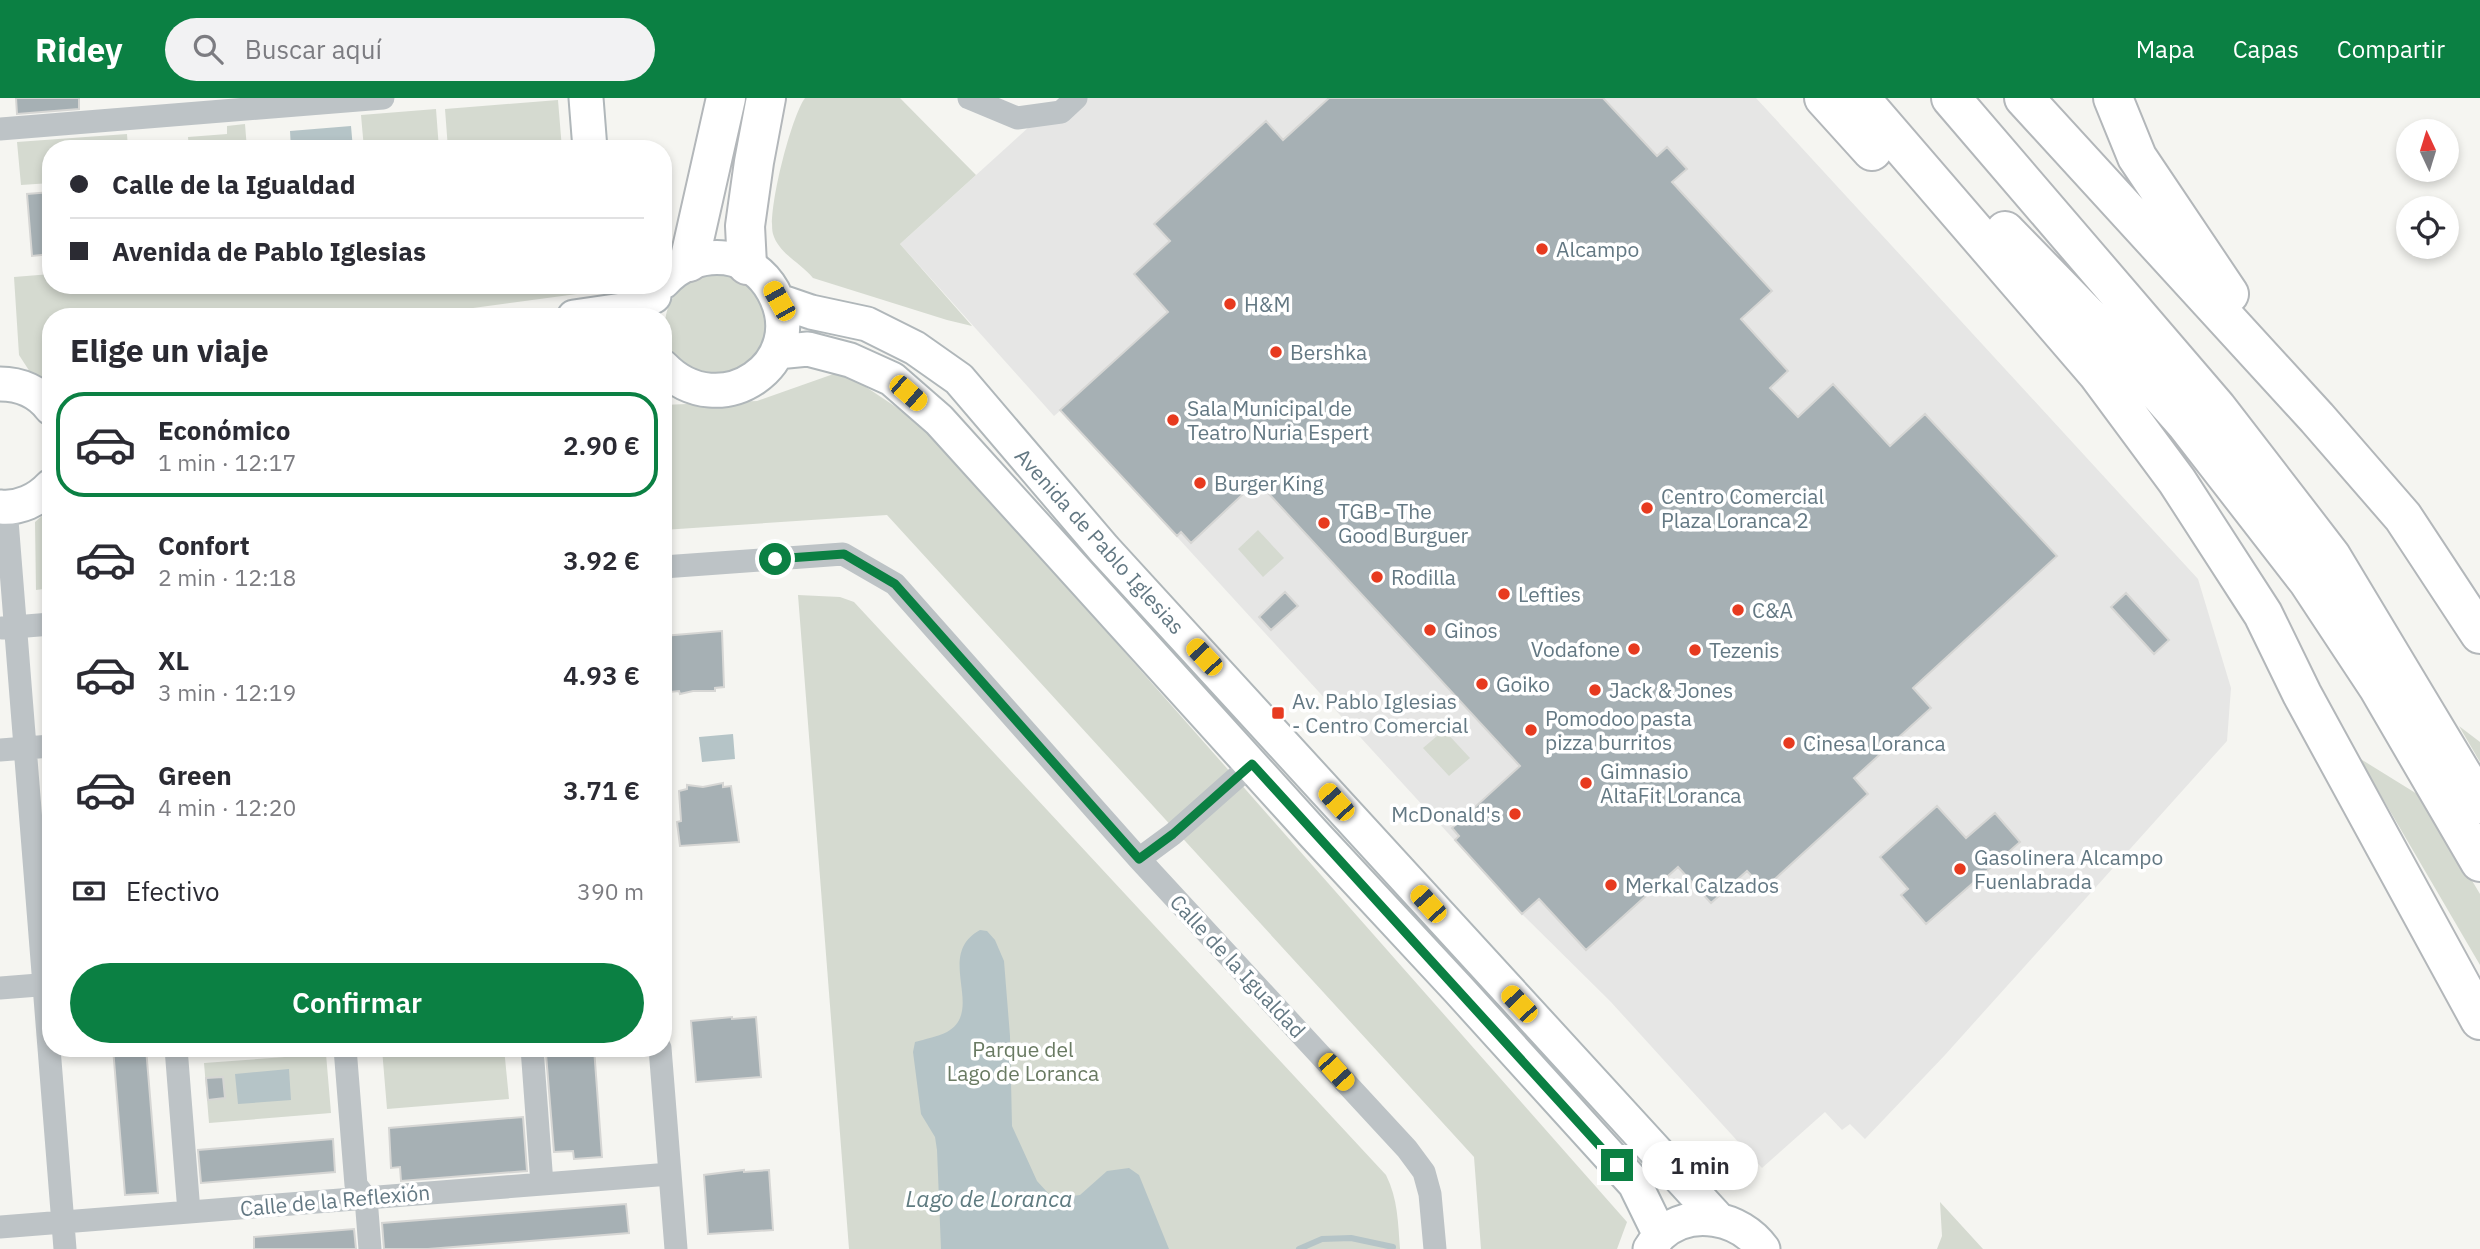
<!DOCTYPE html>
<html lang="es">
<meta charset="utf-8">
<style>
body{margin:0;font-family:"IBM Plex Sans",sans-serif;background:#f2f2f3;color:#2b2b33;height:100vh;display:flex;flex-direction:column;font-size:26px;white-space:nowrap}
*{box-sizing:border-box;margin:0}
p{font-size:23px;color:#7c7c81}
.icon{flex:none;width:38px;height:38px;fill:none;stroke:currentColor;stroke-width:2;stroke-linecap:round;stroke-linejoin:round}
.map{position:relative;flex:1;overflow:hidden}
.sheet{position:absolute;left:42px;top:210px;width:630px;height:749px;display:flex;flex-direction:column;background:#fff;border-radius:28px;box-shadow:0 4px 10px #0003}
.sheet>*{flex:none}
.guide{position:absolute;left:42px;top:42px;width:630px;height:154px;border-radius:28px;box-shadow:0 4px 10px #0003;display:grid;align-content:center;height:154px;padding:0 28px;background:#fff}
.needle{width:46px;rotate:356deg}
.controls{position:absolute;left:2396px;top:21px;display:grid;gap:14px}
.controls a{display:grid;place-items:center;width:63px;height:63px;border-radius:50%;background:#fff;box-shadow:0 4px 10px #0003;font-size:35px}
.end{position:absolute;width:32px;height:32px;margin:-16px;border:9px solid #0b8043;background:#fff;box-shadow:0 0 0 4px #fff}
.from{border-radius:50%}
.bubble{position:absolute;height:49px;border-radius:24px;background:#fff;box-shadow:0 4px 10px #0003;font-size:23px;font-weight:600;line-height:49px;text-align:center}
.car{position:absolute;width:21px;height:42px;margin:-21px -10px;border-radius:9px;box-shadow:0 0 5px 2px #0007;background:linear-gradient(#f5c518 24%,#345 0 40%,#f5c518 0 76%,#345 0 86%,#f5c518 0)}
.guide b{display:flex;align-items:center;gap:24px;height:66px;font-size:26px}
.guide b+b{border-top:2px solid #e1e1e2}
.guide i{width:18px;height:18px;background:#2b2b33}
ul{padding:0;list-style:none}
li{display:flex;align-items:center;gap:21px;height:105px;margin:0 14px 10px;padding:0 14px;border:4px solid transparent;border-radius:28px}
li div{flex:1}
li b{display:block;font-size:26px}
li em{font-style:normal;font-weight:600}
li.selected{border-color:#0b8043}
li>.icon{width:63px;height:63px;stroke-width:1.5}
h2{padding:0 28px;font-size:32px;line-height:84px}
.pay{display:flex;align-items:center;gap:18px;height:77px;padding:0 28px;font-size:26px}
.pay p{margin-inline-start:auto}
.cta{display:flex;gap:14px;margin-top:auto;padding:14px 28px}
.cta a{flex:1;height:80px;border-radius:42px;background:#0b8043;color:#fff;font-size:28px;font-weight:600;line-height:80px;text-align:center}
header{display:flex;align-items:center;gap:42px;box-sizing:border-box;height:98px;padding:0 35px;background:#0b8043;color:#fff}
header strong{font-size:33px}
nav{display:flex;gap:38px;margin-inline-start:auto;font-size:24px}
.search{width:490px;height:63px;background:#f2f2f3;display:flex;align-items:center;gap:18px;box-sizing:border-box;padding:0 24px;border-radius:38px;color:#7c7c81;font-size:26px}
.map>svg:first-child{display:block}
</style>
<header>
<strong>Ridey</strong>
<div class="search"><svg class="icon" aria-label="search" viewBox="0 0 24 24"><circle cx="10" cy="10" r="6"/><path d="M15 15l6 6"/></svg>Buscar aquí</div>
<nav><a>Mapa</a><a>Capas</a><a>Compartir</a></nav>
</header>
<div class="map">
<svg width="2480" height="1151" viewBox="0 0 2480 1151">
<rect width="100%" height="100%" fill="#f5f5f1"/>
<path fill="#e6e6e5" d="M1061 0H1756L2198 481 2231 590 2227 643 1945 957 1865 1041 1850 1026 1842 1032 1825 1014 1762 1070 1610 903 1522 816 1061 312 1054 318 900 146Z"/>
<path fill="#d5dad0" d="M805 0H900L976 77 900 146 972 228 947 222 813 180C801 165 779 156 773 136 767 114 791 19 805 0Z
M558 2 562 51H549V46L489 51H448L445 11Z
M436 11 439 51H364L361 17Z
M245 26 247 51H189L188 39 227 36V28Z
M127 36 128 51H51V85L21 87 17 44Z
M51 176V187H576L577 196 407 219H51V293L30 274 19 257 14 179Z
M665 227a51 51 0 1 1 102 0a51 51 0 1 1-102 0Z
M842 273 926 329 1627 1124 1617 1151H1481L1474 1059 887 417 663 432V307L757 303Z
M51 410V490L36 492 35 424Z
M1258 432 1284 460 1263 479 1238 451Z
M798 497 840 499 854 504 1386 1077C1398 1101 1398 1125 1400 1151H849Z
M2459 628 2480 644V664Z
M1444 632 1470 660 1449 678 1423 650Z
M2359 660 2422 699 2480 796V867Z
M504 950 509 1001 387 1011 382 951Z
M326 956 331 1015 209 1025 204 965Z
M1940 1104 1983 1151H1937L1942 1138Z"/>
<path fill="#b5c4c7" d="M351 28 353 51H291L290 33Z
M733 636 735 661 702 664 699 639Z
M980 832 987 833 995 842 1004 863 1010 938 1012 1028 1037 1083 1048 1095 1065 1099 1080 1097 1107 1073 1129 1070 1139 1077 1169 1151H941L937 1052 935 1039 921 1016 913 954 915 944C925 941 937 939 947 934 986 912 934 857 980 832Z
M289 971 291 1002 238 1006 235 976Z"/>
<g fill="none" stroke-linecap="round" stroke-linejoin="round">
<path stroke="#b5c4c7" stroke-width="6" d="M1299 1151 1322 1141 1351 1140 1393 1149"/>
</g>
<path fill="#a6b0b4" stroke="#d6d6d4" stroke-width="2" d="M16 0H79V11L17 16Z
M1329 0H1603L1657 58 1667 49 1687 71 1672 84 1772 193 1741 221 1788 273 1770 290 1798 319 1833 286 1890 348 1925 316 2057 458 1913 590 1931 610 1854 680 1868 696 1764 791 1747 773 1711 805 1678 769 1586 852 1539 801 1522 816 1455 742 1459 738 1452 730 1520 668 1257 383 1191 445 1181 434 1177 438 1060 312 1168 214 1134 176 1170 143 1154 126 1266 23 1283 42Z
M51 94V156L32 158 27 96Z
M1285 494 1298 508 1271 532 1259 519Z
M2126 495 2169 542 2154 556 2111 509Z
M722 533 724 589 715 590V593H693L680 596 679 593 670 594 668 562H664L663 538Z
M723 685V689L731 688 739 744 680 748 677 724 681 723 679 693 687 691V687L703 689Z
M1937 708 1966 740 1995 715 2020 744 1926 826 1901 797 1908 791 1880 759Z
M732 919V921L756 919 761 979 696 984 691 923Z
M113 950H146L158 1095 125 1097Z
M564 950H594L602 1059 574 1061 573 1053 554 1054 546 956 564 954Z
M223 979 225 1000 208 1002 206 980Z
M523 1019 527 1073 401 1083 400 1069 391 1070 389 1030Z
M333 1041 335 1074 201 1085 198 1052Z
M744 1072V1074L769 1072 773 1132 708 1136 704 1077Z
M626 1106 629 1135 428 1151H384L382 1125Z
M354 1131 356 1151H254V1139Z"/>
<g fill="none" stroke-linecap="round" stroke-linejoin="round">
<defs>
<path id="secondary" d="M586 0 590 51
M663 184C679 166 702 157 726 160 746 163 763 175 773 193 813 265 720 328 663 269
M779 203 811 214 867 226 915 250 959 281 1104 451 1718 1121
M574 219 629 211 654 198
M777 254 808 251 850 262 892 281 939 322 1313 735 1458 891 1635 1086 1660 1137
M0 286C20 286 39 294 51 310
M0 409C19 411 38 402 51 388
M1650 1151C1653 1147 1656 1141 1660 1137 1691 1109 1740 1119 1763 1151"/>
<path id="highway" d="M1824 0 1872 53
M1860 0 2097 275 2177 383 2263 516 2302 596 2480 922
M1951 0 2217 310 2331 458 2480 706
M2024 0 2317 320 2403 419 2480 536
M2113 0 2137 59 2229 196
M2005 133 2122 253 2187 327 2308 483 2378 589 2480 764
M689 164 726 0
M747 167 745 128 754 64 766 0"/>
</defs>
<use href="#secondary" stroke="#b0b7ba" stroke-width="37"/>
<use href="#highway" stroke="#b3b7ba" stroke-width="42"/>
<path stroke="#bdc3c6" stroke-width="23" d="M969 0 1017 20 1061 14 1076 0
M0 31 383 0
M6 410 65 1151
M663 469 843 456 895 486 1139 761 1407 1051 1424 1074 1430 1096 1435 1151
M2 530 51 526
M0 652 51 648
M1139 761 1173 736 1252 666
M0 890 51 886
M176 950 189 1114
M345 950 356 1087 366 1100 370 1151
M532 950 542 1086
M660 950 676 1151
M0 1129 670 1076"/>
<use href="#secondary" stroke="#fff" stroke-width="33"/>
<use href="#highway" stroke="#fff" stroke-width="38"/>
</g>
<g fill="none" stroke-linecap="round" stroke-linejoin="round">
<path stroke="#0b8043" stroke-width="9" d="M775 461 844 456 895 486 1139 761 1173 736 1252 666 1617 1067"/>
</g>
<g fill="#e73a1f" stroke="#fff" stroke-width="2.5">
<circle cx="1542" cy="151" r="7"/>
<circle cx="1230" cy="206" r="7"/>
<circle cx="1276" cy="254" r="7"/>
<circle cx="1173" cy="322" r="7"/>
<circle cx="1200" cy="385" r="7"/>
<circle cx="1647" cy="410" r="7"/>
<circle cx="1324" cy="425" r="7"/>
<circle cx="1377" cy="479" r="7"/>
<circle cx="1504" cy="496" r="7"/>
<circle cx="1738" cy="512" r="7"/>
<circle cx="1430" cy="532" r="7"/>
<circle cx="1634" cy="551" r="7"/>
<circle cx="1695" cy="552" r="7"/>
<circle cx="1482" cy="586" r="7"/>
<circle cx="1595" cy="592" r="7"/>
<rect x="1271" y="608" width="14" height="14" rx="3.5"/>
<circle cx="1531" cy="632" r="7"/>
<circle cx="1789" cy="645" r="7"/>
<circle cx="1586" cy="685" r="7"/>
<circle cx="1515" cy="716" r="7"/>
<circle cx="1960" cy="771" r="7"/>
<circle cx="1611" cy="787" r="7"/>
</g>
<g text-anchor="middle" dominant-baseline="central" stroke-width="7" stroke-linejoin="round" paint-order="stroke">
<g font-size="21" fill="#637883" stroke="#fff" text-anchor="start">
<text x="1556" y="151">Alcampo</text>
<text x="1244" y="206">H&amp;M</text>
<text x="1290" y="254">Bershka</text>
<text x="1187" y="310">Sala Municipal de<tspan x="1187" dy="24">Teatro Nuria Espert</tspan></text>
<text x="1214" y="385">Burger King</text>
<text x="1661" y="398">Centro Comercial<tspan x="1661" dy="24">Plaza Loranca 2</tspan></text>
<text x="1338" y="413">TGB - The<tspan x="1338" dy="24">Good Burguer</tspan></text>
<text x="1391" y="479">Rodilla</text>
<text x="1518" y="496">Lefties</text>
<text x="1752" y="512">C&amp;A</text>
<text x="1444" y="532">Ginos</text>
<text x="1620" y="551" text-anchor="end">Vodafone</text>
<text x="1709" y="552">Tezenis</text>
<text x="1496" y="586">Goiko</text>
<text x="1609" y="592">Jack &amp; Jones</text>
<text x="1292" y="603">Av. Pablo Iglesias<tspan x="1292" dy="24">- Centro Comercial</tspan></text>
<text x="1545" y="620">Pomodoo pasta<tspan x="1545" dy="24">pizza burritos</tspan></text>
<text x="1803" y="645">Cinesa Loranca</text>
<text x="1600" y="673">Gimnasio<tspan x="1600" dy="24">AltaFit Loranca</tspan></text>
<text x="1501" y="716" text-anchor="end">McDonald's</text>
<text x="1974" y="759">Gasolinera Alcampo<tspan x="1974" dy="24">Fuenlabrada</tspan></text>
<text x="1625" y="787">Merkal Calzados</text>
</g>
<g font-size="21" fill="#637883" stroke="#fff">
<text transform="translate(1100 443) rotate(48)">Avenida de Pablo Iglesias</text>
<text transform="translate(1238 868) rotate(47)">Calle de la Igualdad</text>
<text transform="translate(335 1102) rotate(-5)">Calle de la Reflexión</text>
</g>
<g font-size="21" fill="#697a62" stroke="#fff">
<text x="1023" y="951">Parque del<tspan x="1023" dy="24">Lago de Loranca</tspan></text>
</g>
<g font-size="23" font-style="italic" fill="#5f7b80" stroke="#fff">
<text x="989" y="1100">Lago de Loranca</text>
</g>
</g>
</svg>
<div class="controls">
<a><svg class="needle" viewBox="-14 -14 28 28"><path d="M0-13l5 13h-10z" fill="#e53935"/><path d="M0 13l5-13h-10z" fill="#7c7c81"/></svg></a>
<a><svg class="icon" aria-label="locate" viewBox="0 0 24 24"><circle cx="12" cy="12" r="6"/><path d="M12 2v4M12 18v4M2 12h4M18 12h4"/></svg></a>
</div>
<i class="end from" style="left:775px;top:461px"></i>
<i class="end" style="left:1617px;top:1067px"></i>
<div class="bubble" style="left:1642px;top:1043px;width:116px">1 min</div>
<i class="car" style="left:779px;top:203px;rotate:331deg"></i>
<i class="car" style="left:908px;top:295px;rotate:131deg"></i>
<i class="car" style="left:1204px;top:559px;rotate:317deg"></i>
<i class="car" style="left:1336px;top:704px;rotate:318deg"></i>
<i class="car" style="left:1428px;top:806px;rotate:318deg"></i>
<i class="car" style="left:1519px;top:906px;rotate:317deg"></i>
<i class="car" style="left:1336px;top:974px;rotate:138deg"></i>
<div class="guide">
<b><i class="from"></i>Calle de la Igualdad</b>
<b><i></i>Avenida de Pablo Iglesias</b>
</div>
<section class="sheet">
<h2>Elige un viaje</h2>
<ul>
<li class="selected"><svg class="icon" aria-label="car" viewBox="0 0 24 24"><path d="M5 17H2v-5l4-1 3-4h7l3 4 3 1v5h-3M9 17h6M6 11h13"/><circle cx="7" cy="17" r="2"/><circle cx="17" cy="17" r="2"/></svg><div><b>Económico</b><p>1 min · 12:17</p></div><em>2.90 €</em></li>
<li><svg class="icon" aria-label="car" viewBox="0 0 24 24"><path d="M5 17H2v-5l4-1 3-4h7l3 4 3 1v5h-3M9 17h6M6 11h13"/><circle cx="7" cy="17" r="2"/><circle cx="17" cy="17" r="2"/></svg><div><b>Confort</b><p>2 min · 12:18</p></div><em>3.92 €</em></li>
<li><svg class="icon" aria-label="car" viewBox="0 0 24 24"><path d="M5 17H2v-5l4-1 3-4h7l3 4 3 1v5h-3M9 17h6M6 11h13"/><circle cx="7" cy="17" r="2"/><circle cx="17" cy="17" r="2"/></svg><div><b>XL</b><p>3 min · 12:19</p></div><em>4.93 €</em></li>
<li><svg class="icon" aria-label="car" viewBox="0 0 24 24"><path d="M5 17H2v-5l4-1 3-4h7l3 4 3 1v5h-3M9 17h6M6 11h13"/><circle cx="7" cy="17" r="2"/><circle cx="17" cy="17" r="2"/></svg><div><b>Green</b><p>4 min · 12:20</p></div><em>3.71 €</em></li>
</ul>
<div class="pay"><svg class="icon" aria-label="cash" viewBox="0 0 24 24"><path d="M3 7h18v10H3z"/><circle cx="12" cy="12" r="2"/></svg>Efectivo<p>390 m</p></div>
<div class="cta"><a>Confirmar</a></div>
</section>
</div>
